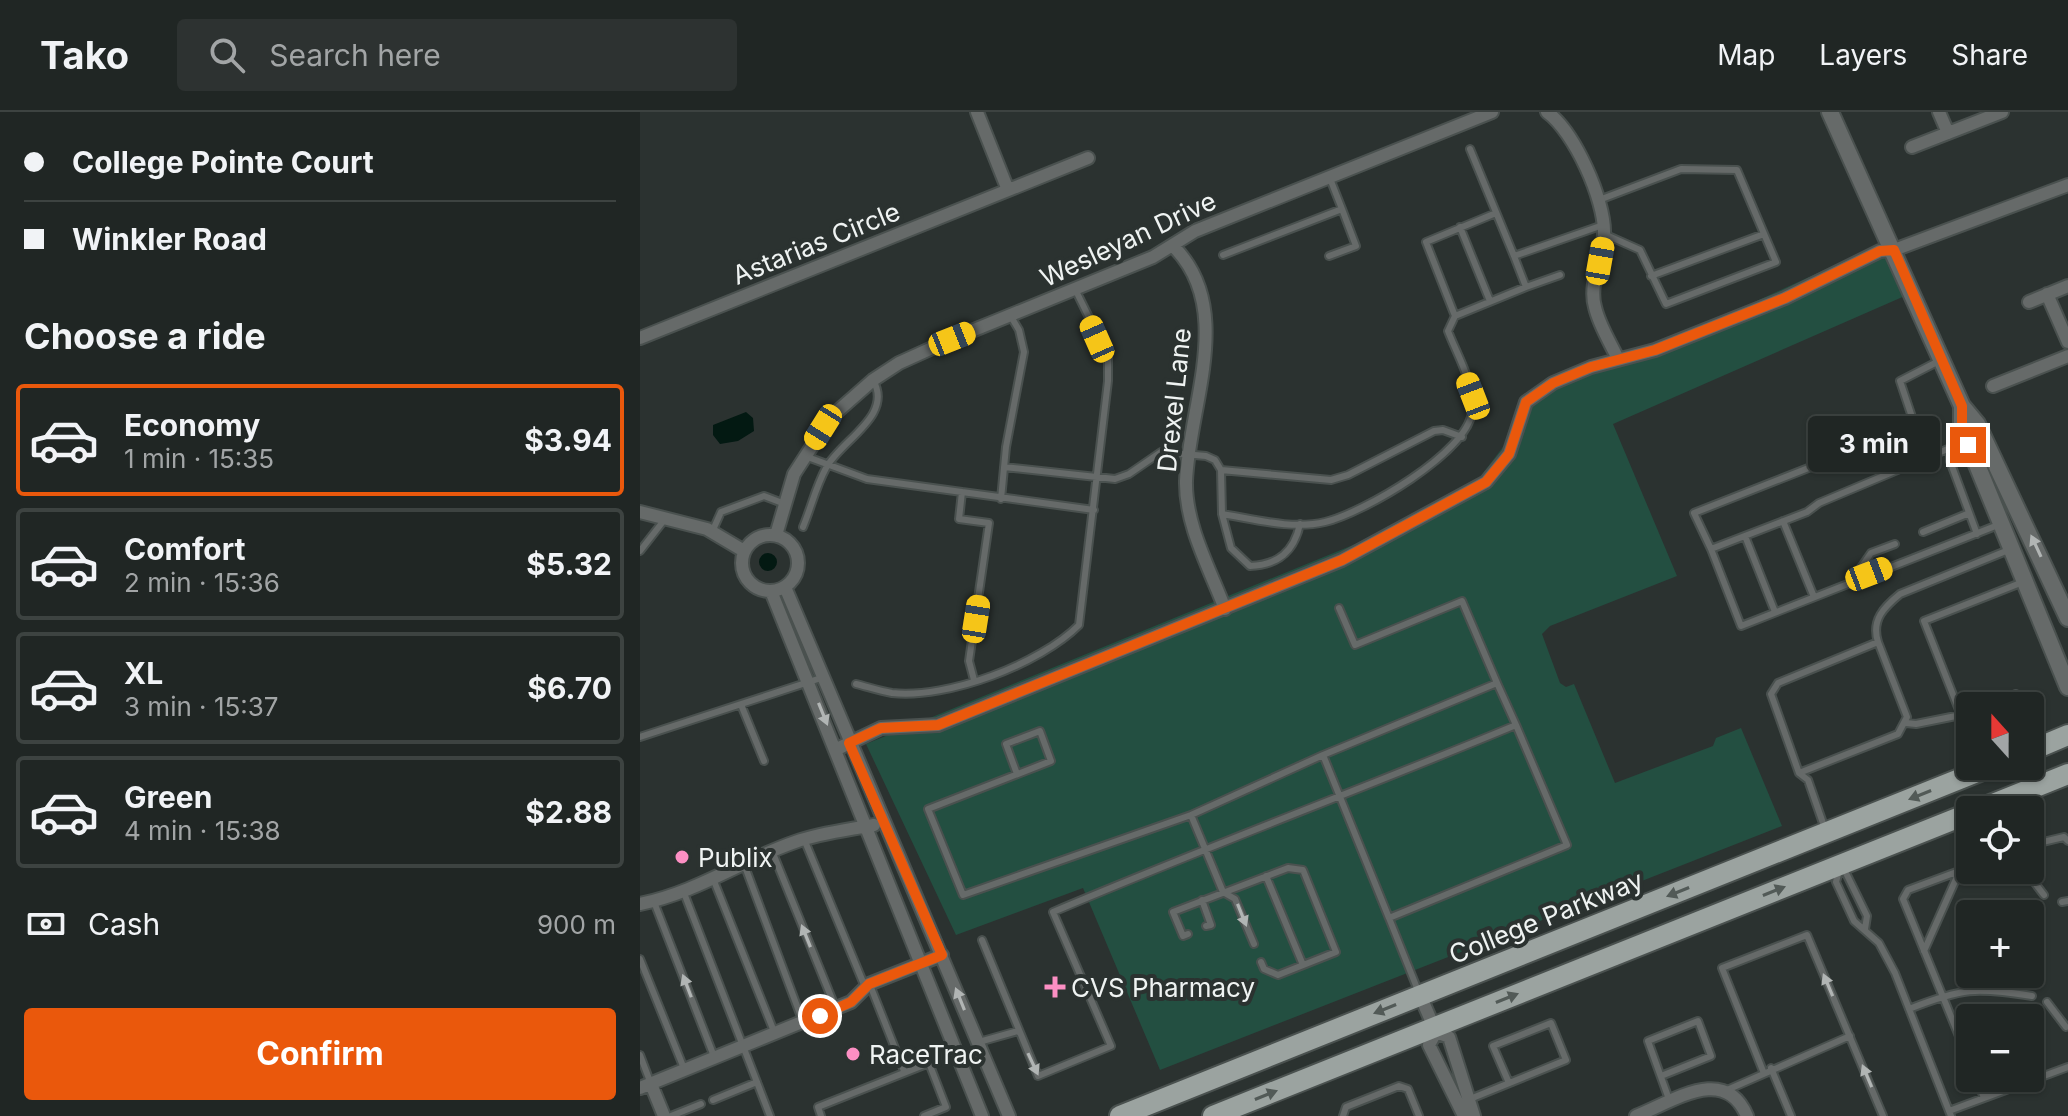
<!DOCTYPE html>
<meta charset="utf-8">
<style>
body{margin:0;font-family:Inter,sans-serif;background:#2d3231;color:#f1f3f6;height:100vh;display:flex;flex-direction:column;font-size:30px;white-space:nowrap}
*{box-sizing:border-box;margin:0}
p{font-size:26px;color:#a2a5a6}
.icon{flex:none;width:44px;height:44px;fill:none;stroke:currentColor;stroke-width:2;stroke-linecap:round;stroke-linejoin:round}
.map{position:relative;flex:1;overflow:hidden}
.panel{display:flex;flex-direction:column;background:#202624;width:640px}
.panel>*{flex:none}
.guide{display:grid;align-content:center;height:176px;padding:0 24px;background:#202624}
.needle{width:52px;rotate:339deg}
.fabs{position:absolute;left:1316px;top:580px;display:grid;gap:16px}
.fabs a{display:grid;place-items:center;width:88px;height:88px;border-radius:8px;background:#202624;box-shadow:0 2px 6px #0004,0 0 0 2px #3d4341;font-size:40px}
.end{position:absolute;width:36px;height:36px;margin:-18px;border:10px solid #ea580c;background:#fff;box-shadow:0 0 0 4px #fff}
.from{border-radius:50%}
.bubble{position:absolute;height:56px;border-radius:8px;background:#202624;box-shadow:0 2px 6px #0004,0 0 0 2px #3d4341;font-size:26px;font-weight:700;line-height:56px;text-align:center}
.car{position:absolute;width:24px;height:48px;margin:-24px -12px;border-radius:10px;box-shadow:0 0 6px 2px #0007;background:linear-gradient(#f5c518 24%,#345 0 40%,#f5c518 0 76%,#345 0 86%,#f5c518 0)}
.guide b{display:flex;align-items:center;gap:28px;height:76px;font-size:30px}
.guide b+b{border-top:2px solid #3d4341}
.guide i{width:20px;height:20px;background:#f1f3f6}
ul{padding:0;list-style:none}
li{display:flex;align-items:center;gap:24px;height:112px;margin:0 16px 12px;padding:0 8px;border:4px solid #3d4341;border-radius:8px}
li div{flex:1}
li b{display:block;font-size:30px}
li em{font-style:normal;font-weight:700}
li.active{border-color:#ea580c}
li>.icon{width:72px;height:72px;stroke-width:1.5}
h2{padding:0 24px;font-size:36px;line-height:96px}
.pay{display:flex;align-items:center;gap:20px;height:88px;padding:0 24px;font-size:30px}
.pay p{margin-inline-start:auto}
.primary-button{display:flex;gap:16px;margin-top:auto;padding:16px 24px}
.primary-button a{flex:1;height:92px;border-radius:8px;background:#ea580c;color:#fff;font-size:32px;font-weight:700;line-height:92px;text-align:center}
header{display:flex;align-items:center;gap:48px;box-sizing:border-box;height:112px;padding:0 40px;background:#202624;border-bottom:2px solid #3d4341}
header strong{font-size:38px}
nav{display:flex;gap:44px;margin-inline-start:auto;font-size:28px}
.search{width:560px;height:72px;background:#2d3231;display:flex;align-items:center;gap:20px;box-sizing:border-box;padding:0 28px;border-radius:8px;color:#a2a5a6;font-size:30px}
main{display:flex;flex:1;min-height:0}
.map>svg:first-child{display:block}
</style>
<header>
<strong>Tako</strong>
<div class="search"><svg class="icon" aria-label="search" viewBox="0 0 24 24"><circle cx="10" cy="10" r="6"/><path d="M15 15l6 6"/></svg>Search here</div>
<nav><a>Map</a><a>Layers</a><a>Share</a></nav>
</header>
<main>
<section class="panel">
<div class="guide">
<b><i class="from"></i>College Pointe Court</b>
<b><i></i>Winkler Road</b>
</div>
<h2>Choose a ride</h2>
<ul>
<li class="active"><svg class="icon" aria-label="car" viewBox="0 0 24 24"><path d="M5 17H2v-5l4-1 3-4h7l3 4 3 1v5h-3M9 17h6M6 11h13"/><circle cx="7" cy="17" r="2"/><circle cx="17" cy="17" r="2"/></svg><div><b>Economy</b><p>1 min · 15:35</p></div><em>$3.94</em></li>
<li><svg class="icon" aria-label="car" viewBox="0 0 24 24"><path d="M5 17H2v-5l4-1 3-4h7l3 4 3 1v5h-3M9 17h6M6 11h13"/><circle cx="7" cy="17" r="2"/><circle cx="17" cy="17" r="2"/></svg><div><b>Comfort</b><p>2 min · 15:36</p></div><em>$5.32</em></li>
<li><svg class="icon" aria-label="car" viewBox="0 0 24 24"><path d="M5 17H2v-5l4-1 3-4h7l3 4 3 1v5h-3M9 17h6M6 11h13"/><circle cx="7" cy="17" r="2"/><circle cx="17" cy="17" r="2"/></svg><div><b>XL</b><p>3 min · 15:37</p></div><em>$6.70</em></li>
<li><svg class="icon" aria-label="car" viewBox="0 0 24 24"><path d="M5 17H2v-5l4-1 3-4h7l3 4 3 1v5h-3M9 17h6M6 11h13"/><circle cx="7" cy="17" r="2"/><circle cx="17" cy="17" r="2"/></svg><div><b>Green</b><p>4 min · 15:38</p></div><em>$2.88</em></li>
</ul>
<div class="pay"><svg class="icon" aria-label="cash" viewBox="0 0 24 24"><path d="M3 7h18v10H3z"/><circle cx="12" cy="12" r="2"/></svg>Cash<p>900 m</p></div>
<div class="primary-button"><a>Confirm</a></div>
</section>
<div class="map">
<svg width="1428" height="1004" viewBox="0 0 1428 1004">
<rect width="100%" height="100%" fill="#2b3230"/>
<path fill="#234f41" d="M1243 131 1267 183 973 312 1037 464 910 514 902 522 920 571 926 575 934 572 975 671 1073 634 1076 626 1101 616 1142 714 520 958 443 776 316 823 226 632 757 415 837 369 866 331 892 284 1021 233Z"/>
<path fill="#031912" d="M106 300 113 306 114 319 98 329 80 332 73 323V313Z
M119 450a9 9 0 1 1 18 0a9 9 0 1 1-18 0Z"/>
<g fill="none" stroke-linecap="round" stroke-linejoin="round">
<defs>
<path id="service" d="M830 37 874 144 963 113
M959 88 1041 57 1097 58 1136 150 1026 192 1000 138 964 122
M820 115 850 189
M583 143 702 97 689 64
M689 144 716 134 702 97
M874 144 886 175 920 163
M1011 164 1124 122
M815 204 786 130 856 101
M1327 333 1310 336 1179 391 1167 400 1071 437 1101 514 1358 413
M1310 336V349L1337 422
M165 344 227 367 322 380 319 407 349 411 329 549 334 568
M364 355 475 367 489 362 521 340 566 344 575 348 581 358 582 402C614 407 652 418 685 410 723 401 827 341 832 300 836 274 817 243 808 219L815 204 886 175
M581 358 691 368 708 363 794 319 803 318 822 325
M322 380 454 398
M361 387 366 335 384 240 379 218 370 203
M582 402 591 436 610 454C638 453 654 440 660 412
M1143 409 1174 485
M163 415C171 396 176 374 186 356 201 328 254 304 233 268
M72 420 81 400 124 384 145 392
M1283 420 1327 402
M1105 424 1135 500
M1071 437 1054 401 1275 314 1260 269 1299 249
M0 439 25 407
M1213 467 1231 441 1255 432
M1238 530C1231 508 1244 495 1260 482L1371 437
M857 571 876 613
M216 572C228 575 240 579 252 581 308 587 400 552 439 513L468 269V244L435 177
M1345 594 1376 582
M102 595 124 649
M1266 611 1276 612 1321 603 1284 509 1383 470
M0 625 181 566
M1159 661 1258 622 1267 605 1238 530 1138 571 1131 582 1159 661 1168 668 1185 717
M377 662 366 632 400 619 411 649 288 697 323 783 551 703 683 643
M551 703 583 780 595 787 614 832
M164 727 225 875
M1390 733 1424 725 1428 729
M132 739 196 897
M104 752 163 910
M1330 755 1268 778 1263 787 1330 951
M1204 757 1227 804 1225 817
M1199 758 1196 770 1214 809 1239 831 1255 861 1311 1004
M1385 758 1404 783
M626 764 663 853
M74 769 135 922
M44 781 130 1004
M562 788 571 813 566 814
M14 790 75 947
M1422 790 1428 789
M749 806 779 881
M548 822 543 824 533 800 648 756 663 758 696 840 638 863 624 857 621 850
M342 828 398 964 471 934 413 800C566 735 722 677 876 613L927 733 749 806 683 643 857 571 822 489 715 533 699 496
M1284 839 1320 758
M0 847 45 959
M230 873 264 959
M1407 890 1426 915
M1269 897C1322 876 1336 875 1392 884
M339 930 378 919
M0 943 11 972
M1131 956 1151 1004
M1123 959 1082 856 1167 823 1243 1004
M1021 964 1071 944 1058 909 1008 929 1030 990
M1336 966 1344 986
M1087 978 1210 924
M830 987 926 948 911 911 853 934 869 971
M73 988 117 970
M1309 999 1428 955
M31 1004 61 992
M181 1004 178 995 289 951
M284 1004 306 995 289 951 315 938
M703 1004 706 995 759 974 768 977 779 1004"/>
<path id="minor" d="M337 0 368 78
M907 0C934 19 965 88 964 121 964 146 948 171 955 195 959 213 970 230 978 247
M1299 0 1308 21
M1272 35 1362 0
M533 134C596 196 549 293 546 369 545 413 570 457 585 497
M1407 182 1428 230
M1389 190 1428 174
M0 226 448 46
M1353 274 1428 244
M0 400 67 417 104 439
M136 423 154 362 191 305 233 268 259 251 312 227 513 145 555 119 852 0
M102 451a28 28 0 1 1 56 0a28 28 0 1 1-56 0Z
M145 475 369 1004
M131 479 342 1004
M197 637 241 616 298 613 702 448 846 370 869 342 886 290 913 271 951 255 1015 238 1145 186 1240 139 1254 138 1428 73
M0 792C58 780 100 749 155 730 180 721 208 718 234 713
M780 883 796 920 809 925 834 1004
M796 920 789 933 824 1004
M11 972 24 1004
M0 976 211 890 229 872 302 843
M996 1004C1034 989 1085 952 1107 1004"/>
<path id="tertiary" d="M1190 0 1322 294 1337 312 1428 506
M1322 294V316L1428 575"/>
<path id="primary" d="M1390 639 1428 623
M1338 698 1428 662
M480 1004 1352 654
M573 1004 1330 701"/>
</defs>
<use href="#service" stroke="#4a514f" stroke-width="10"/>
<use href="#minor" stroke="#4a514f" stroke-width="16"/>
<use href="#tertiary" stroke="#4a514f" stroke-width="20"/>
<use href="#primary" stroke="#4a514f" stroke-width="24"/>
<use href="#service" stroke="#666a69" stroke-width="6"/>
<use href="#minor" stroke="#666a69" stroke-width="12"/>
<use href="#tertiary" stroke="#666a69" stroke-width="16"/>
<use href="#primary" stroke="#9ba3a0" stroke-width="20"/>
</g>
<defs><path id="oneway-solid" d="M-6-.8H1V-3.2L6.5 0L1 3.2V.8H-6Z" transform="scale(2)"/></defs>
<g fill="#b1b5b4">
<use href="#oneway-solid" transform="translate(1396 434) rotate(-115)"/>
<use href="#oneway-solid" transform="translate(183 602) rotate(68)"/>
<use href="#oneway-solid" transform="translate(602 803) rotate(68)"/>
<use href="#oneway-solid" transform="translate(166 824) rotate(-112)"/>
<use href="#oneway-solid" transform="translate(1188 873) rotate(-113)"/>
<use href="#oneway-solid" transform="translate(47 874) rotate(-111)"/>
<use href="#oneway-solid" transform="translate(320 887) rotate(-112)"/>
<use href="#oneway-solid" transform="translate(393 952) rotate(65)"/>
<use href="#oneway-solid" transform="translate(1227 964) rotate(-113)"/>
</g>
<g fill="#525a57">
<use href="#oneway-solid" transform="translate(1280 683) rotate(158)"/>
<use href="#oneway-solid" transform="translate(1134 779) rotate(-22)"/>
<use href="#oneway-solid" transform="translate(1038 780) rotate(158)"/>
<use href="#oneway-solid" transform="translate(867 886) rotate(-22)"/>
<use href="#oneway-solid" transform="translate(745 897) rotate(158)"/>
<use href="#oneway-solid" transform="translate(626 983) rotate(-22)"/>
</g>
<g fill="none" stroke-linecap="round" stroke-linejoin="round">
<path stroke="#ea580c" stroke-width="10" d="M180 904 211 890 229 872 302 843 209 631 241 616 298 613 702 448 846 370 869 342 886 290 913 271 951 255 1015 238 1145 186 1240 139 1254 138 1322 294V316L1328 333"/>
</g>
<g fill="#fc8fc3" stroke="#2b3230" stroke-width="3">
<circle cx="42" cy="745" r="8"/>
<path d="M411 863h8v8h8v8h-8v8h-8v-8h-8v-8h8z"/>
<circle cx="213" cy="942" r="8"/>
</g>
<g text-anchor="middle" dominant-baseline="central" stroke-width="8" stroke-linejoin="round" paint-order="stroke">
<g font-size="26" fill="#eff3f2" stroke="#2b3230">
<text transform="translate(488 127) rotate(-25)">Wesleyan Drive</text>
<text transform="translate(176 131) rotate(-22)">Astarias Circle</text>
<text transform="translate(534 288) rotate(-84)">Drexel Lane</text>
<text transform="translate(906 805) rotate(-22)">College Parkway</text>
</g>
<g font-size="26" fill="#eff3f2" stroke="#2b3230" text-anchor="start">
<text x="58" y="745">Publix</text>
<text x="431" y="875">CVS Pharmacy</text>
<text x="229" y="942">RaceTrac</text>
</g>
</g>
</svg>
<div class="fabs">
<a><svg class="needle" viewBox="-14 -14 28 28"><path d="M0-13l5 13h-10z" fill="#e53935"/><path d="M0 13l5-13h-10z" fill="#a2a5a6"/></svg></a>
<a><svg class="icon" aria-label="locate" viewBox="0 0 24 24"><circle cx="12" cy="12" r="6"/><path d="M12 2v4M12 18v4M2 12h4M18 12h4"/></svg></a>
<a>+</a>
<a>−</a>
</div>
<i class="end from" style="left:180px;top:904px"></i>
<i class="end" style="left:1328px;top:333px"></i>
<div class="bubble" style="left:1168px;top:304px;width:132px">3 min</div>
<i class="car" style="left:960px;top:149px;rotate:10deg"></i>
<i class="car" style="left:312px;top:227px;rotate:68deg"></i>
<i class="car" style="left:457px;top:227px;rotate:336deg"></i>
<i class="car" style="left:833px;top:284px;rotate:339deg"></i>
<i class="car" style="left:183px;top:315px;rotate:212deg"></i>
<i class="car" style="left:1229px;top:462px;rotate:69deg"></i>
<i class="car" style="left:336px;top:507px;rotate:9deg"></i>
</div>
</main>
